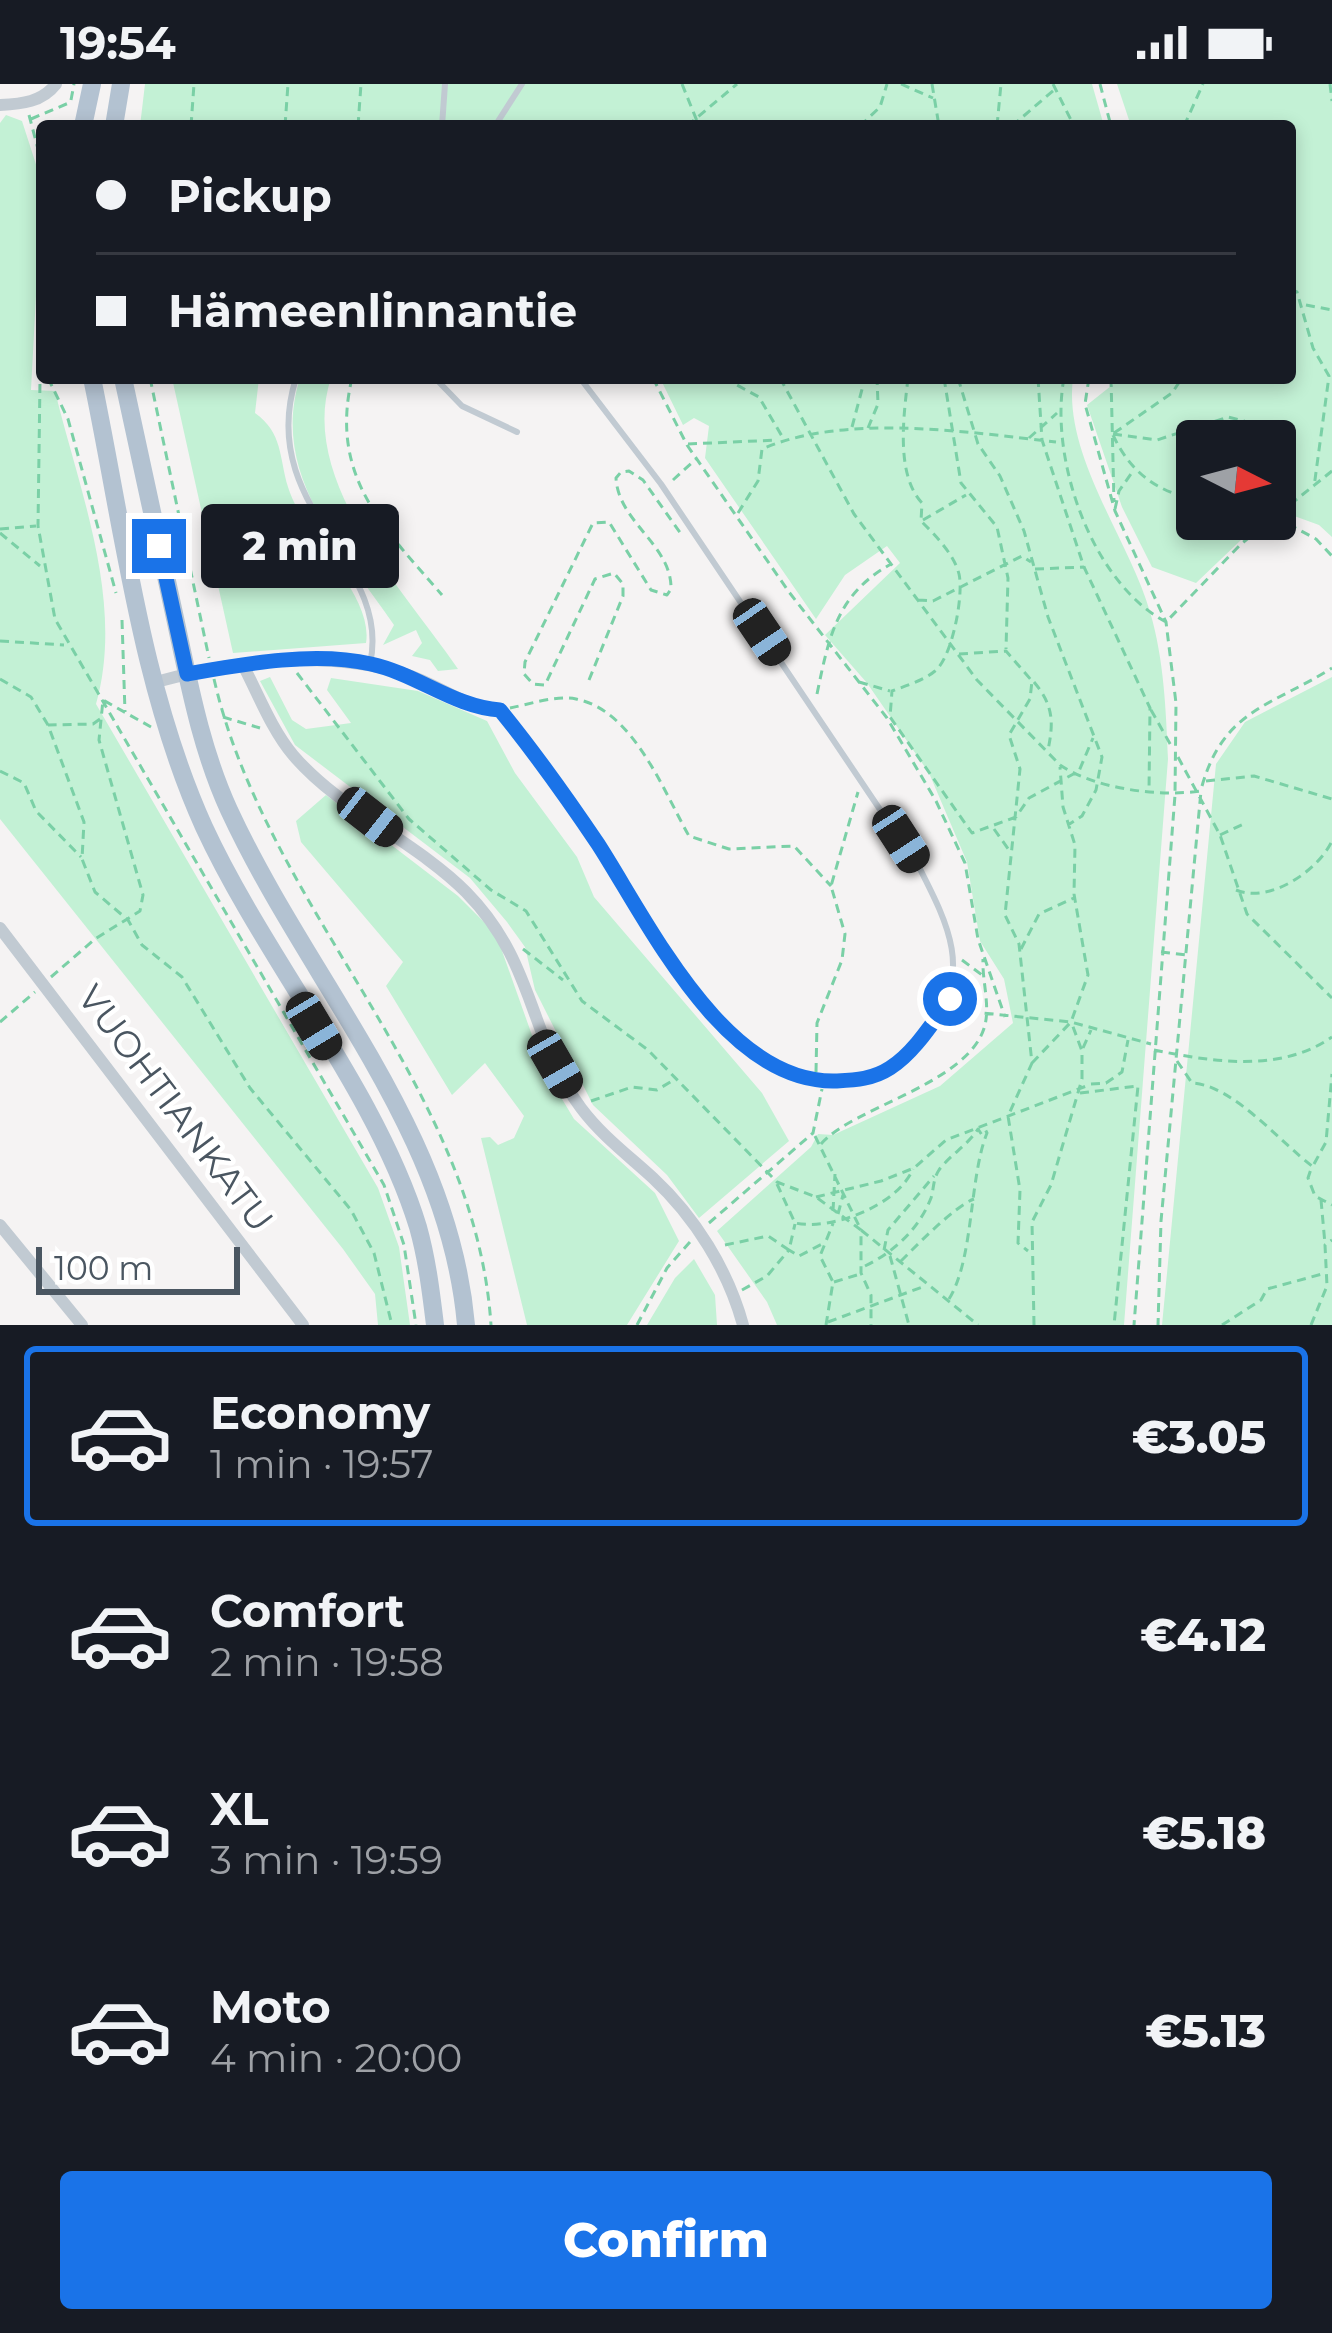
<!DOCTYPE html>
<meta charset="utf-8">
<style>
body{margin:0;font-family:Montserrat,sans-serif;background:#242831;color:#f1f3f6;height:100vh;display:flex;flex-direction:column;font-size:45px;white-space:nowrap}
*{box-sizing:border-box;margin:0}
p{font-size:39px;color:#9ea1a6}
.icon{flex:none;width:66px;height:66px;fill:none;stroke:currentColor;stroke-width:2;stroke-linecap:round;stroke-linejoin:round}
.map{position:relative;height:1241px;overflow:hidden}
.drawer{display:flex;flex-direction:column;background:#171b24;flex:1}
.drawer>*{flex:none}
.guide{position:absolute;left:36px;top:36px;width:1260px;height:264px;border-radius:12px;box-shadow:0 6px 18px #0003;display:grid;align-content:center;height:264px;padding:0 60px;background:#171b24}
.needle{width:78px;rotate:96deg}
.tools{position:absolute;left:1176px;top:336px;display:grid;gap:24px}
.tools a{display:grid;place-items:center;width:120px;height:120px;border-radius:12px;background:#171b24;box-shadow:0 6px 18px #0003;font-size:60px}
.scale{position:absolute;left:36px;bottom:30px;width:204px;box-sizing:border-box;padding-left:12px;border:6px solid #4a5661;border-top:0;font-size:33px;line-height:42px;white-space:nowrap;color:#4a5661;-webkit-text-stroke:9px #fff;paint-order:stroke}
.end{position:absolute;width:54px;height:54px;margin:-27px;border:15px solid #1a73e8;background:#fff;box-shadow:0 0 0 6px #fff}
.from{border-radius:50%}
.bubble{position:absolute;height:84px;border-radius:12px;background:#171b24;box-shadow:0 6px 18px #0003;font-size:39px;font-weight:800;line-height:84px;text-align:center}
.car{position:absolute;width:36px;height:72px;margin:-36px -18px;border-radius:15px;box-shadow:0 0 9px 3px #0007;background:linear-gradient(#222 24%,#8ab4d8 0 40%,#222 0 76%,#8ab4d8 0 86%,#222 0)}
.guide b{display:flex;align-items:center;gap:42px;height:114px;font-size:45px}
.guide b+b{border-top:3px solid #363941}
.guide i{width:30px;height:30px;background:#f1f3f6}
ul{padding:21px 0 0;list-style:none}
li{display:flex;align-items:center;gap:36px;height:180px;margin:0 24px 18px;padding:0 36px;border:6px solid transparent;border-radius:12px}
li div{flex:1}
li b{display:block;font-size:45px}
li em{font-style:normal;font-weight:800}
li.current{border-color:#1a73e8}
li>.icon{width:108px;height:108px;stroke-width:1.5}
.cta{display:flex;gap:24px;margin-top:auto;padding:24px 60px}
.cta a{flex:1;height:138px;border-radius:12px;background:#1a73e8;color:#fff;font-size:48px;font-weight:800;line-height:138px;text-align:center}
.status{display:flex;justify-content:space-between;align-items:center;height:84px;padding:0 60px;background:#171b24;direction:ltr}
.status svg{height:33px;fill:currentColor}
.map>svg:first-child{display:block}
</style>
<div class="status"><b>19:54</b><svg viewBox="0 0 49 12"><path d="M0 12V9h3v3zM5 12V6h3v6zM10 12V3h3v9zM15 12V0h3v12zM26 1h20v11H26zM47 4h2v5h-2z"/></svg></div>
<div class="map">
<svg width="1332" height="1241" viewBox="0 0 1332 1241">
<rect width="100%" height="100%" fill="#f5f3f3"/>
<path fill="#c3f1d5" d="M145 0H1092L1104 42H140Z
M1117 0H1332V453L1319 441 1275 425V357H1197V435H1263L1196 499 1152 483 1122 423 1087 321 1121 294H1290V42H1131Z
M6 31 22 37 42 99 31 306 55 307C79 406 125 518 96 620L378 1104 399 1163 410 1241H378L375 1210 343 1165 0 735V39Z
M172 294H259L255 329C283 349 279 373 288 403 302 451 374 510 366 559L233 569Z
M300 294H331C297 396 404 506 458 585L438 587 430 576 412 572 422 559 416 546 383 561 394 541C343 466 269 391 300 294Z
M660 294H1073C1063 372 1129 455 1150 528 1164 575 1166 626 1168 675L1124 1241H777L767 1218 717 1147 811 1063 818 1050 833 1051 940 1002 1013 939 1004 895 980 857 967 778 929 689 867 599 825 551 900 479 887 462 845 491 816 535 705 374 709 342 694 334 683 341Z
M270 593 292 636 306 645 351 639 327 606 331 594 418 607 487 637 515 689 577 773 594 813 762 1009 789 1057 699 1134 667 1091 593 1021 535 906 525 863 507 838 470 794 295 661 260 597Z
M1332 593V1241H1162L1216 680 1245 638Z
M326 711 458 812 496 850 544 985 574 1035 655 1109 679 1157 627 1241H527L481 1054 490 1053 498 1061 514 1054 524 1032 485 979 452 1011 386 902 403 878 301 758 296 737Z
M694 1175 715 1211 717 1241H647L675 1194Z"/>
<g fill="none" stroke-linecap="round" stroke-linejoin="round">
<path stroke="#7ad0a6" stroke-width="3" stroke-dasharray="9 6" stroke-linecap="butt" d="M682 0 699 42
M901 0 933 14
M932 0 939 42
M1053 0 1074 42
M1100 0 1111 42
M1330 0 1332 17
M71 16 74 0
M29 31 42 80
M31 35 71 18
M191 42 194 0
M285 42 288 0
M358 42 361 0
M687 42 737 0
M860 42 880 23 887 0
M997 42 1001 0
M1012 42 1054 6
M1184 42 1203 0
M42 150 38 442 55 535 384 1101 404 1161 416 1241
M1290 205 1297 208 1313 264 1329 292 1314 403
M1306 221 1332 226
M48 294 68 335 116 509
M150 294 209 574
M352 294C329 392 383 443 442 511
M653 294 687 361 789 508 887 634 936 717 965 779 978 855 1005 933
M724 294 759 313 783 354
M780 294 854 430 977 596 1060 681C1096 705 1158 713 1201 707L1161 1137 1158 1241
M908 294C904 330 895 390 922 419L921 437C935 451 954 470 959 490 964 511 952 574 935 587 923 597 905 602 892 607L890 633 972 749 1016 733 1029 714 1079 687 1093 654
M944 294 961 399 997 443 1008 494 1006 565
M958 294 978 360 1000 392 1024 447 1048 533 1102 673 1096 706 1082 732 1068 741
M1038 294 1042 356 1084 483 1150 624 1149 707
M1064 294C1049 374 1091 498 1166 538L1241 460 1332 387
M1089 294 1085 320 1115 427 1166 538 1176 619 1175 711 1134 1241
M1111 294 1114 418
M852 343 865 294
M868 344 878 320 877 294
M1114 349 1172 309 1182 294
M1113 350 1157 356 1228 333 1244 337 1253 357
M1113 351C1130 388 1157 408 1197 416
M1029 354 1057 329
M688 360 777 356
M1275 391 1293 420
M673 396 696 375
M1115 425 1119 407 1133 387
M738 429 758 397 762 365C845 329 967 348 1056 358
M1275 433 1316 455 1332 472
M923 436 966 411
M0 445 36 442
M0 449 40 482
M1035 485 1084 483
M918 516 933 517 1022 472 1031 478
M122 536 125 628
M0 557 64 561
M959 570 1006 567 1032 597 1030 615 1009 651 1020 685 1005 831 1019 860 1032 979 1008 1032 1020 1106 1018 1159 1028 1167
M297 589 409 735 491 806 526 827 582 917 648 966 777 1098 816 1113 861 1146V1189L871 1211V1241
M0 595 31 613 48 641
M214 595C267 827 475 998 491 1241
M589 596 623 512V500L614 489 595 495 545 601 533 600 524 590 525 578 593 439 609 438 651 506 667 511 671 505C672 461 618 438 616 394L621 388 629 387 643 396 681 450
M859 598 890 607
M1034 598C1053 621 1054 637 1048 666
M817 610C829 552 837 510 891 480
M510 624C530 620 556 611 576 615 633 626 663 706 689 752L729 765 794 762 831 802
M1151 626 1173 665
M223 633 260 644
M100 635 93 640 48 641 84 738 82 775 95 808 128 836 142 861 182 893 250 1004 351 1126 374 1169 392 1241
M1178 673 1220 751 1247 830 1332 914
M0 687 24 699 36 727 81 773
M1206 697 1254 692 1332 715
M1202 702C1224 625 1272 622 1332 584
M994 745 1009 766
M1220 751 1246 739
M1236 806C1269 820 1318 787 1332 757
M523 865 563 896
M1021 865 1039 830 1074 814
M1161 868 1186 871
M962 876 982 891
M51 893 95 855 140 827 143 811 99 656 103 616 151 643
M957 919 973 928 1071 938 1151 960
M0 938 35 908
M1083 964 1091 946
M1154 966C1209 977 1279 990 1332 953
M1177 977 1192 999C1233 1001 1280 1058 1312 1082L1308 1094 1315 1112 1332 1121
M1032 979 1071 938 1088 891 1074 810 1075 761 1063 723 1060 683
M816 988 817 939 842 876 845 850 831 802 858 708
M1091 1000 1106 999 1122 988 1128 956
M1080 1009 1138 1002 1114 1241
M591 1017 632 1003 657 1006 672 997
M815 1052 861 1146 978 1241
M821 1060C854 1022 970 1000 985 941 990 920 982 896 983 875
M1314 1080 1326 1058 1332 990
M777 1100 795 1139C832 1147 898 1121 913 1085
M816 1113 881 1097 914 1084 946 1056 1089 1001
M1321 1116 1325 1160
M833 1127 835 1090
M838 1130 843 1111
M709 1139 813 1049 822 1005
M725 1161 768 1152 789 1166 795 1140
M884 1166 888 1146 934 1092
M890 1172 909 1241
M901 1177C917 1161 955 1122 974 1115
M865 1182C894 1168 919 1145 931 1114 934 1104 933 1095 939 1086 951 1070 967 1062 978 1045L984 1054
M834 1198 860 1190
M742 1206 767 1192 789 1166 799 1172 824 1159
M949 1215C974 1175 969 1094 987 1049L984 1043
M828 1238 925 1202
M637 1241 667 1184 690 1158
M826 1241 833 1198 820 1172 834 1137
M1034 1241 1032 1138 1051 1101 1082 995V967L1072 940
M1222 1241 1261 1216 1267 1205 1326 1189
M1311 1241 1327 1202 1325 1161 1332 1156"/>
<path stroke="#c1cad2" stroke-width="6" d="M442 42 445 0
M495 42 522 0
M296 294C255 425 393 477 370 580
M435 294 462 322 517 348
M501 626C537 671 571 719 602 767 666 866 797 1110 930 944 973 889 948 840 920 785L661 400 580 294"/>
<path stroke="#c1cad2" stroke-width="12" d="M0 21C22 20 42 18 56 0
M244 583C259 612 272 646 293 671 340 726 415 757 466 808 536 879 528 953 581 1024 601 1051 629 1072 653 1094 695 1133 728 1186 743 1241
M156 598C234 576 327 566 405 590 440 601 463 623 500 626
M0 844 303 1241
M0 1141 82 1241"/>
<path stroke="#b3c2d1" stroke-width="18" d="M83 42 92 0
M114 42 121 0
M92 294C123 442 141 604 204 743 265 875 377 1008 418 1143 427 1175 431 1208 435 1241
M123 294C140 374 158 454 175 534 189 599 201 665 229 726 309 899 449 1045 466 1241"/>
</g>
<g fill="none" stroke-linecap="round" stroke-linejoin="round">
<path stroke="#1a73e8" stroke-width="15" d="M159 462 187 590C244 580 314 567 371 580 417 590 454 623 500 626 535 669 567 714 598 760 649 839 725 1001 837 997 856 996 873 995 890 984 914 969 933 938 950 915"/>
</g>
<g text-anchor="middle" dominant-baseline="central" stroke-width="9" stroke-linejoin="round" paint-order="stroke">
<g font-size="36" fill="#4a5661" stroke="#fff">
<text transform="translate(176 1024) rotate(53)">VUOHTIANKATU</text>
</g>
</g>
</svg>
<div class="tools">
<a><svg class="needle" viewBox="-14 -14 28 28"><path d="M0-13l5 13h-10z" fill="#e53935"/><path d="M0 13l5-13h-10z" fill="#9ea1a6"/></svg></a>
</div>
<div class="scale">100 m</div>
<i class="end from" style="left:950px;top:915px"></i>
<i class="end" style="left:159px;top:462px"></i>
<div class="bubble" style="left:201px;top:420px;width:198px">2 min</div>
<i class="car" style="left:762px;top:548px;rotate:146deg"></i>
<i class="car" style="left:370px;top:733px;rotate:128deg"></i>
<i class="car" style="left:901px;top:755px;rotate:147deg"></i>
<i class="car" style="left:314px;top:942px;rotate:149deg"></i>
<i class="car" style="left:555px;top:980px;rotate:150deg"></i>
<div class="guide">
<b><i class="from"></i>Pickup</b>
<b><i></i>Hämeenlinnantie</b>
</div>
</div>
<section class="drawer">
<ul>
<li class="current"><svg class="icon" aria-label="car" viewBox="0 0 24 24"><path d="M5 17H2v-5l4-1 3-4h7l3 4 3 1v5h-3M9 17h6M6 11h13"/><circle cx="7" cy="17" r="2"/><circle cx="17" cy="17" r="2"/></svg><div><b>Economy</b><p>1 min · 19:57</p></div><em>€3.05</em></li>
<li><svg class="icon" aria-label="car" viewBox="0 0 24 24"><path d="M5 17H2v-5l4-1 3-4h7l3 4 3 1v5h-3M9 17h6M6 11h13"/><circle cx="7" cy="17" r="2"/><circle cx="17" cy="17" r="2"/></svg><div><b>Comfort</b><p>2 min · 19:58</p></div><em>€4.12</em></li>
<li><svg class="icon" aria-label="car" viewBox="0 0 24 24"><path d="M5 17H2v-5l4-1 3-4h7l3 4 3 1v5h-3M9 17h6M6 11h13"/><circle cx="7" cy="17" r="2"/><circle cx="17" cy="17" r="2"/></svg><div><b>XL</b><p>3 min · 19:59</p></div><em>€5.18</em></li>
<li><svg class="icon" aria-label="car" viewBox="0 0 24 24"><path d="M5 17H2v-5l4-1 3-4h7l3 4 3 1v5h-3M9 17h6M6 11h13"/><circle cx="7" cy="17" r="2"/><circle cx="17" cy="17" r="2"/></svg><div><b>Moto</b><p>4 min · 20:00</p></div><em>€5.13</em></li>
</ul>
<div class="cta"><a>Confirm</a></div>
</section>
